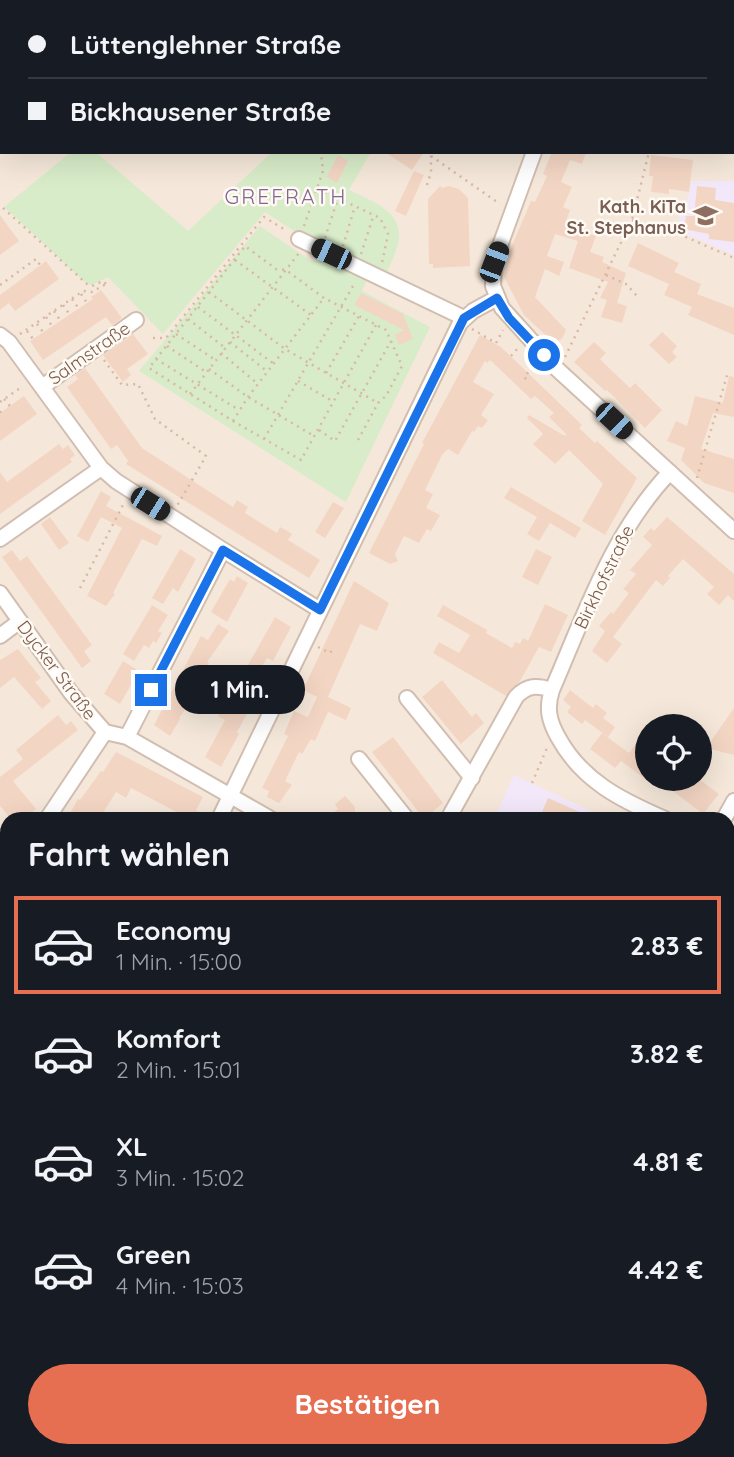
<!DOCTYPE html>
<html lang="de">
<meta charset="utf-8">
<style>
body{margin:0;font-family:Quicksand,sans-serif;background:#242831;color:#f1f3f6;height:100vh;display:flex;flex-direction:column;font-size:26px;white-space:nowrap}
*{box-sizing:border-box;margin:0}
p{font-size:23px;color:#9ea1a6}
.icon{flex:none;width:38px;height:38px;fill:none;stroke:currentColor;stroke-width:2;stroke-linecap:round;stroke-linejoin:round}
.map{position:relative;flex:1;overflow:hidden}
.side{position:absolute;left:0px;top:812px;width:735px;height:646px;display:flex;flex-direction:column;background:#171b24;border-radius:21px 21px 0 0;box-shadow:0 7px 28px #0002}
.side>*{flex:none}
.hud{position:absolute;left:0px;top:0px;width:735px;height:154px;box-shadow:0 7px 28px #0002;display:grid;align-content:center;height:154px;padding:0 28px;background:#171b24}
.fabs{position:absolute;left:635px;top:714px;display:grid;gap:14px}
.fabs a{display:grid;place-items:center;width:77px;height:77px;border-radius:50%;background:#171b24;box-shadow:0 7px 28px #0002;font-size:35px}
.end{position:absolute;width:32px;height:32px;margin:-16px;border:9px solid #1a73e8;background:#fff;box-shadow:0 0 0 4px #fff}
.from{border-radius:50%}
.bubble{position:absolute;height:49px;border-radius:24px;background:#171b24;box-shadow:0 7px 28px #0002;font-size:23px;font-weight:800;line-height:49px;text-align:center}
.car{position:absolute;width:21px;height:42px;margin:-21px -10px;border-radius:9px;box-shadow:0 0 5px 2px #0007;background:linear-gradient(#222 24%,#8ab4d8 0 40%,#222 0 76%,#8ab4d8 0 86%,#222 0)}
.hud b{display:flex;align-items:center;gap:24px;height:66px;font-size:26px}
.hud b+b{border-top:2px solid #363941}
.hud i{width:18px;height:18px;background:#f1f3f6}
ul{padding:0;list-style:none}
li{display:flex;align-items:center;gap:21px;height:98px;margin:0 14px 10px;padding:0 14px;border:4px solid transparent;border-radius:0px}
li div{flex:1}
li b{display:block;font-size:26px}
li em{font-style:normal;font-weight:800}
li.on{border-color:#e76f51}
li>.icon{width:63px;height:63px;stroke-width:1.5}
h2{padding:0 28px;font-size:32px;line-height:84px}
.primary-button{display:flex;gap:14px;margin-top:auto;padding:14px 28px}
.primary-button a{flex:1;height:80px;border-radius:42px;background:#e76f51;color:#fff;font-size:28px;font-weight:800;line-height:80px;text-align:center}
.map>svg:first-child{display:block}
</style>
<div class="map">
<svg width="734" height="1457" viewBox="0 0 734 1457">
<rect width="100%" height="100%" fill="#fdf6ec"/>
<path fill="#f5e8da" fill-rule="evenodd" d="M0 0H734V1068L728 1071V819H7V940L0 937ZM2 2H733V152H2ZM648 726H700V779H648Z"/>
<path fill="#f3e8fa" d="M691 181H734V255L676 230 683 200H688Z
M514 775 608 819H494Z"/>
<path fill="#d8ecc9" d="M71 152H96L188 231 272 152H371L349 190C369 200 402 210 399 238 398 250 390 264 386 275L300 235 265 212 163 334 108 277 92 285 87 284 4 207Z
M260 226 310 260 317 261 326 258 368 277 362 291 430 327 346 502 139 371Z"/>
<path fill="#f3d5c3" d="M385 152H424L412 170Z
M552 152H586L582 164 570 160 561 182 572 187 563 207 570 210 566 221 577 224 576 229 596 236 590 252 604 257 602 262 626 273 617 303 627 306 622 323 601 317 607 300 600 298 608 282 569 268 578 241 555 234 547 256 564 262 559 276 545 269 535 297 566 330 562 339 554 343 524 315 504 277 513 243 531 201 535 202 547 176 543 174Z
M338 155 348 161 337 183 327 177Z
M651 155 693 160 689 192 669 189V194L651 192 653 176H649Z
M414 171 424 175 406 216 395 211Z
M440 186 442 188 449 186 459 189 468 198 470 266 433 268V264H429L428 199Z
M697 186 716 188 715 200 734 203V242L709 239V234L684 229 686 216H694Z
M0 215 19 241 0 255Z
M638 243 679 263 674 272 701 284 697 294 734 308V335L688 315 692 307 664 295 669 284 628 266Z
M46 261 59 279 15 311 9 303 0 310V295Z
M101 290 122 318 112 325 106 317 43 360 30 341 93 299 91 297Z
M361 293 403 314 413 339 399 345 395 335 404 330 354 305Z
M662 332 677 346 672 352 677 357 669 364 649 345Z
M133 334 148 354 127 369 131 375 123 382 103 355Z
M480 335 501 347 582 425 579 428 595 443 597 441 637 478 605 535 582 521 603 484 569 450 555 464 533 444 543 434 527 418 529 415 565 436 566 434 549 417 554 413 535 396 531 399 490 360 487 363 485 361 473 382 494 394 481 415 488 420 482 428 478 426 474 432 472 431 458 455 448 449 442 455 425 490 433 494 426 508 440 515 431 531 427 529 419 543 404 536 395 554 398 561 390 564 369 553 424 444 422 443Z
M594 342 606 353 600 359 608 367 630 388 635 383 662 410 645 428 607 390 605 391 574 362Z
M85 368 142 448 233 507 237 500 248 507 245 513 277 533 280 527 286 530 292 534 288 540 320 560 309 578 126 464 128 461 117 445 111 449 67 387 78 379 75 375Z
M729 376 734 377V417L713 413 701 449 734 459V493L704 483 681 460 685 448 667 441 676 421 687 426 695 396 723 403Z
M24 396 37 414 0 441V413Z
M59 444 63 449 68 445 75 455 70 459 72 462 0 514V472L7 482Z
M511 487 581 528 575 538 550 523 539 541 527 534 537 517 504 498Z
M101 491 111 497 106 506 162 536 157 546 142 539 113 593 115 594 106 606 87 596 122 528 101 517 88 542 77 536Z
M333 502 344 508 325 538 315 532Z
M50 517 69 543 59 550 41 524Z
M667 517 734 574V601L728 595 719 605 707 594 714 587 683 559 668 576 670 578 663 586 656 580 613 637 622 644 607 663 592 651 605 631 599 626 611 612 613 614 629 593 623 589 636 574 630 570 652 545 643 537 651 528 654 531Z
M180 549 196 559 178 592 173 588 163 604 152 598Z
M536 549 552 557 538 585 522 577Z
M12 550 20 561 27 556 92 645 84 651 91 661 82 668 2 557Z
M237 576 248 583 227 622 211 612 230 579 234 582Z
M354 581 389 603 377 631 360 624 328 697 351 708 346 720 328 712 315 741 311 739 302 754 299 752 285 781 292 785 279 803 267 797 269 791 262 788 288 736 284 734 294 711 308 717 317 697 303 690Z
M545 604 568 615 551 652 539 647 520 681 506 696 433 653 439 642 459 653 470 635 437 616 443 605 487 630 486 633 512 648 515 642 520 644 523 638 528 641Z
M152 605 168 615 158 631 162 633 156 643 153 641 149 648 144 645 134 661 123 654Z
M275 617 291 627 273 661 267 658 259 672 248 665Z
M218 624 229 631 207 662 209 663 195 685 200 688 179 718 180 719 170 736 154 725 201 636 208 640Z
M18 649 41 678 35 682 51 701 42 709 14 677 0 688V660Z
M123 661 139 671 120 704 104 694Z
M249 670 265 681 237 732 239 734 221 767 205 757 225 720 218 716 237 685 239 687Z
M442 680 472 717 476 713 484 723 461 744 422 697Z
M570 690 593 708 596 704 607 713 603 718 615 727 608 737 585 720 582 724 567 712 571 707 563 700Z
M734 708V755L706 748Z
M58 715 66 725 71 721 78 730 13 781 36 809 24 819H11L0 806V777L23 759 16 750Z
M602 733 629 753 640 739 648 745V781L621 761 615 768 590 749Z
M393 737 443 803 424 819 372 752Z
M116 752 203 797 196 810 209 819H190L131 788 126 798 116 792 99 819H67L78 799 80 800 101 771 103 772Z
M657 779H699L719 794 703 814Z
M345 796 355 807V813L348 819H325L338 809 335 804Z
M548 798 595 819H539Z"/>
<g fill="none" stroke-linecap="round" stroke-linejoin="round">
<defs>
<path id="minor" d="M514 0 515 2
M733 52H734
M534 152 494 262 493 286 502 308 557 369 734 531
M299 239 464 318
M0 335 9 342 101 468 116 481 223 550 320 610
M42 387 136 320
M0 539 101 468
M0 593 71 693 105 732 127 737 271 819
M0 636 20 621
M407 698 472 778
M127 737 223 550
M359 759 407 819
M47 819 105 732
M219 819 460 323 473 311 497 298
M448 819 516 697C527 685 537 685 552 690
M665 819C621 800 582 781 558 737 549 721 546 708 552 690 585 614 612 533 670 472
M724 819 734 801
M728 834 734 837
M0 837 7 842
M0 899 7 885
M728 906 734 910
M728 984 734 988"/>
<path id="major" d="M62 2 64 0
M0 53 2 52"/>
</defs>
<use href="#minor" stroke="#d1beb0" stroke-width="18"/>
<use href="#major" stroke="#dad1cd" stroke-width="23"/>
<path stroke="#d9b8a5" stroke-width="2.5" stroke-dasharray="2 5" stroke-linecap="butt" d="M431 156 500 204
M427 185 431 172V152
M319 189 380 218 388 234 382 263
M3 208 88 285 92 286 103 281 106 284
M632 220 674 232 734 258
M304 226 323 171 321 152
M325 238 338 198
M343 246 355 206
M361 254 374 214
M235 260 311 315
M606 275 626 284 638 297
M0 285 36 259 40 265
M209 292 285 349 378 403
M81 294 87 303
M72 299 79 309
M63 305 70 315
M198 307 274 364
M54 311 60 320
M46 317 52 326
M188 319 224 347
M37 324 43 332
M472 329 496 343
M27 331 33 339
M20 334 83 291 92 292 106 284
M176 334 214 359
M153 338H166L264 217 287 231
M230 342 268 372
M496 343 503 330
M167 346 206 372
M221 353 258 384
M511 356 518 348
M565 357 632 220 649 152
M156 359 239 410
M104 360 122 385 138 384 155 419 206 456 177 506
M209 369 248 397 314 436
M326 373 359 316
M526 379 524 377 534 366
M298 381 334 402
M190 394 299 253
M4 399 10 406
M0 402 23 386
M0 411 1 413
M233 421 248 397 324 298
M319 430 335 441 391 341
M264 439 353 286
M358 440 378 403 386 396 402 366 386 330 324 298 286 270 276 269 245 246 149 368 233 421 301 460 376 325
M697 478 728 372
M80 588 124 503
M318 647 330 653 332 650
M532 783 547 748
M0 1134 7 1127
M0 1306 7 1323
M728 1386 734 1399
M63 1451 67 1457
M365 1451 368 1457
M500 1457 514 1451"/>
<use href="#minor" stroke="#fff" stroke-width="14"/>
<use href="#major" stroke="#fbd9a5" stroke-width="19"/>
</g>
<g fill="none" stroke-linecap="round" stroke-linejoin="round">
<path stroke="#1a73e8" stroke-width="9" d="M151 690 223 550 320 610 464 318 497 298 509 318 544 355"/>
</g>
<defs>
<symbol id="school-bare" viewBox="-9 -9 18 18"><path d="M0-5L7-2L0 1L-7-2ZM-4 1L0 2.5L4 1V4Q0 6-4 4Z" fill="#8d6e63" stroke="#fffaf3" stroke-width="2.5" paint-order="stroke"/></symbol>
</defs>
<g fill-rule="evenodd">
<use href="#school-bare" x="688" y="198" width="35" height="35"/>
</g>
<g text-anchor="middle" dominant-baseline="central" stroke-width="5" stroke-linejoin="round" paint-order="stroke">
<g font-size="18" font-weight="bold" fill="#785e54" stroke="#fffaf3" text-anchor="end">
<text x="686" y="206">Kath. KiTa<tspan x="686" dy="21">St. Stephanus</tspan></text>
</g>
<g font-size="18" fill="#7a5c4d" stroke="#fffaf3">
<text transform="translate(89 353) rotate(-35)">Salmstraße</text>
<text transform="translate(604 577) rotate(-64)">Birkhofstraße</text>
<text transform="translate(57 670) rotate(53)">Dycker Straße</text>
</g>
<g font-size="21" letter-spacing="2" fill="#846695" stroke="#fffaf3">
<text x="286" y="196">GREFRATH</text>
</g>
</g>
</svg>
<div class="fabs">
<a><svg class="icon" aria-label="locate" viewBox="0 0 24 24"><circle cx="12" cy="12" r="6"/><path d="M12 2v4M12 18v4M2 12h4M18 12h4"/></svg></a>
</div>
<i class="end from" style="left:544px;top:355px"></i>
<i class="end" style="left:151px;top:690px"></i>
<div class="bubble" style="left:175px;top:665px;width:130px">1 Min.</div>
<i class="car" style="left:331px;top:254px;rotate:295deg"></i>
<i class="car" style="left:494px;top:262px;rotate:21deg"></i>
<i class="car" style="left:614px;top:421px;rotate:133deg"></i>
<i class="car" style="left:150px;top:504px;rotate:122deg"></i>
<div class="hud">
<b><i class="from"></i>Lüttenglehner Straße</b>
<b><i></i>Bickhausener Straße</b>
</div>
<section class="side">
<h2>Fahrt wählen</h2>
<ul>
<li class="on"><svg class="icon" aria-label="car" viewBox="0 0 24 24"><path d="M5 17H2v-5l4-1 3-4h7l3 4 3 1v5h-3M9 17h6M6 11h13"/><circle cx="7" cy="17" r="2"/><circle cx="17" cy="17" r="2"/></svg><div><b>Economy</b><p>1 Min. · 15:00</p></div><em>2.83 €</em></li>
<li><svg class="icon" aria-label="car" viewBox="0 0 24 24"><path d="M5 17H2v-5l4-1 3-4h7l3 4 3 1v5h-3M9 17h6M6 11h13"/><circle cx="7" cy="17" r="2"/><circle cx="17" cy="17" r="2"/></svg><div><b>Komfort</b><p>2 Min. · 15:01</p></div><em>3.82 €</em></li>
<li><svg class="icon" aria-label="car" viewBox="0 0 24 24"><path d="M5 17H2v-5l4-1 3-4h7l3 4 3 1v5h-3M9 17h6M6 11h13"/><circle cx="7" cy="17" r="2"/><circle cx="17" cy="17" r="2"/></svg><div><b>XL</b><p>3 Min. · 15:02</p></div><em>4.81 €</em></li>
<li><svg class="icon" aria-label="car" viewBox="0 0 24 24"><path d="M5 17H2v-5l4-1 3-4h7l3 4 3 1v5h-3M9 17h6M6 11h13"/><circle cx="7" cy="17" r="2"/><circle cx="17" cy="17" r="2"/></svg><div><b>Green</b><p>4 Min. · 15:03</p></div><em>4.42 €</em></li>
</ul>
<div class="primary-button"><a>Bestätigen</a></div>
</section>
</div>
